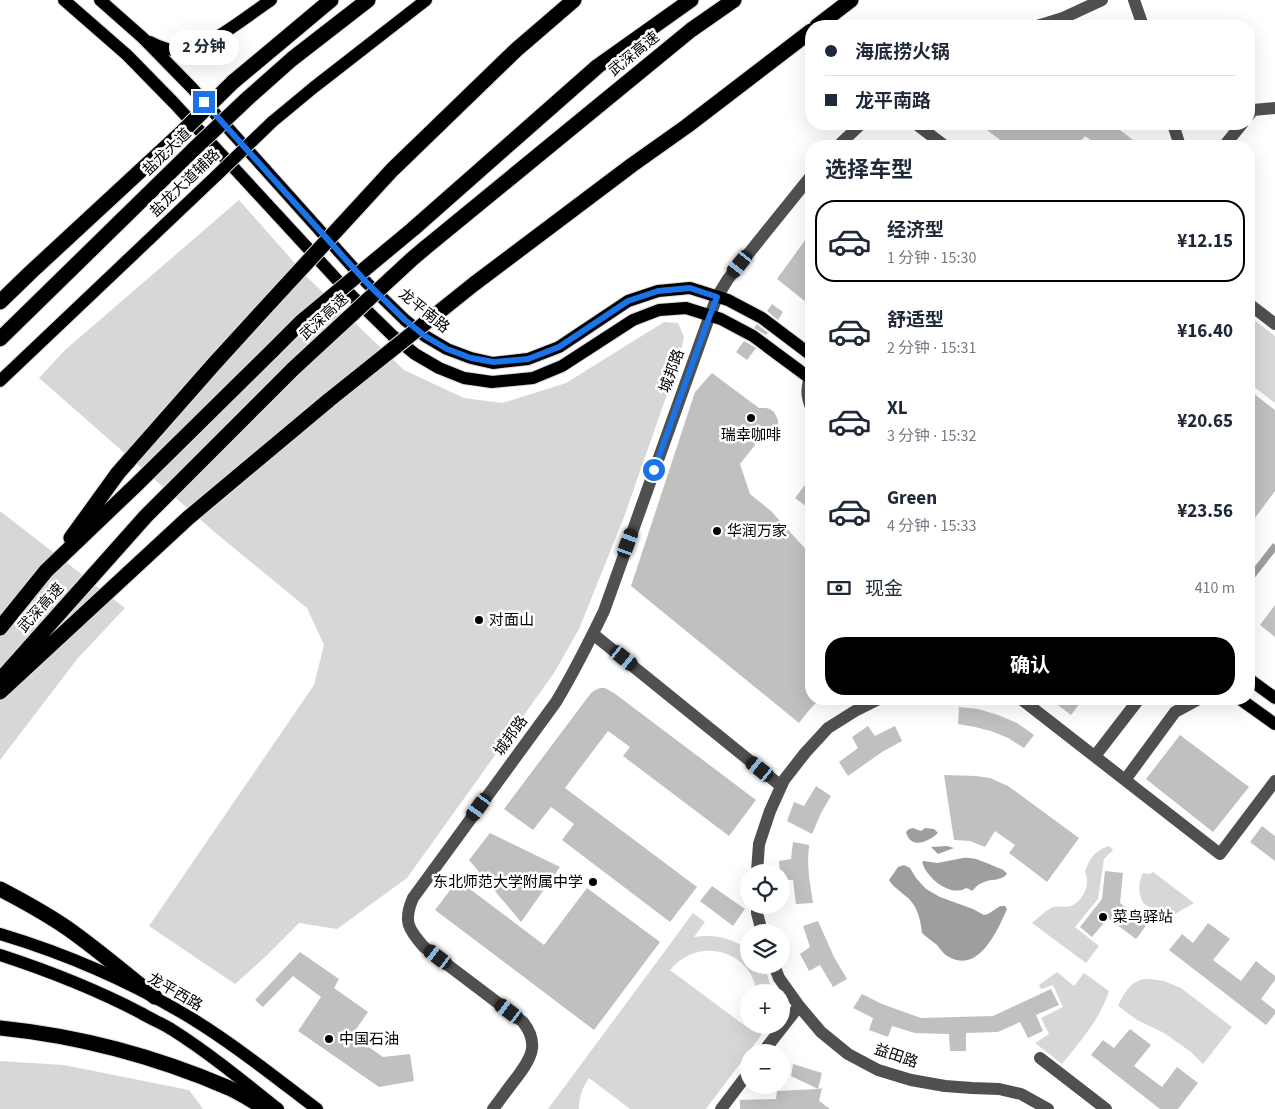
<!DOCTYPE html>
<html lang="zh">
<meta charset="utf-8">
<style>
body{margin:0;font-family:"Source Sans 3","Noto Sans SC",sans-serif;background:#f6f6f7;color:#1f2937;height:100vh;display:flex;flex-direction:column;font-size:19px;white-space:nowrap}
*{box-sizing:border-box;margin:0}
p{font-size:16px;color:#747a83}
.icon{flex:none;width:28px;height:28px;fill:none;stroke:currentColor;stroke-width:2;stroke-linecap:round;stroke-linejoin:round}
.map{position:relative;flex:1;overflow:hidden}
.side{position:absolute;left:805px;top:140px;width:450px;height:565px;display:flex;flex-direction:column;background:#fff;border-radius:20px;box-shadow:0 5px 20px #0002}
.side>*{flex:none}
.guide{position:absolute;left:805px;top:20px;width:450px;height:110px;border-radius:20px;box-shadow:0 5px 20px #0002;display:grid;align-content:center;height:110px;padding:0 20px;background:#fff}
.tools{position:absolute;left:740px;top:864px;display:grid;gap:10px}
.tools a{display:grid;place-items:center;width:50px;height:50px;border-radius:50%;background:#fff;box-shadow:0 5px 20px #0002;font-size:25px}
.end{position:absolute;width:22px;height:22px;margin:-11px;border:6px solid #1a73e8;background:#fff;box-shadow:0 0 0 2px #fff}
.from{border-radius:50%}
.bubble{position:absolute;height:35px;border-radius:18px;background:#fff;box-shadow:0 5px 20px #0002;font-size:16px;font-weight:700;line-height:35px;text-align:center}
.car{position:absolute;width:15px;height:30px;margin:-15px -8px;border-radius:6px;box-shadow:0 0 4px 1px #0007;background:linear-gradient(#222 24%,#8ab4d8 0 40%,#222 0 76%,#8ab4d8 0 86%,#222 0)}
.guide b{display:flex;align-items:center;gap:18px;height:48px;font-size:19px}
.guide b+b{border-top:1px solid #e0e1e3}
.guide i{width:12px;height:12px;background:#1f2937}
ul{padding:0;list-style:none}
li{display:flex;align-items:center;gap:15px;height:82px;margin:0 10px 8px;padding:0 10px;border:2px solid transparent;border-radius:20px}
li div{flex:1}
li b{display:block;font-size:19px}
li em{font-style:normal;font-weight:700}
li.current{border-color:#000}
li>.icon{width:45px;height:45px;stroke-width:1.5}
h2{padding:0 20px;font-size:22px;line-height:60px}
.pay{display:flex;align-items:center;gap:12px;height:55px;padding:0 20px;font-size:19px}
.pay p{margin-inline-start:auto}
.primary-button{display:flex;gap:10px;margin-top:auto;padding:10px 20px}
.primary-button a{flex:1;height:58px;border-radius:20px;background:#000;color:#fff;font-size:20px;font-weight:700;line-height:58px;text-align:center}
.map>svg:first-child{display:block}
</style>
<div class="map">
<svg width="1275" height="1109" viewBox="0 0 1275 1109">
<rect width="100%" height="100%" fill="#fff"/>
<path fill="#d7d7d7" d="M239 200 308 278 404 370 464 398 502 403 566 383 664 322 678 323 684 337 678 363 624 517 579 629 554 673 407 878 337 929 299 923 264 958 235 984 149 926 314 685 324 645 307 608 218 535 39 378 65 350Z
M1249 316 1275 336V403L1249 383Z
M0 511 125 608 78 658 0 760Z
M1109 846 1113 850 1104 859 1098 899 1075 927 1099 946 1086 963 1032 923C1038 918 1044 912 1051 908 1057 905 1065 908 1071 906 1083 901 1091 884 1085 872 1090 858 1094 851 1109 846Z
M1153 872 1194 903 1173 915 1163 926C1158 915 1153 909 1143 903 1138 893 1138 883 1143 873L1150 874Z
M693 913 705 922 694 937C715 934 732 938 749 950V965H762L767 974 772 992H757C750 949 697 936 670 970L748 1028 750 1025H767L760 1037 706 1109H630L589 1078C582 1088 579 1097 579 1109H548Z
M1057 972 1074 986 1084 973 1109 991C1100 1019 1080 1042 1062 1064L1035 1043 1049 1034 1041 1018 1063 1007 1053 985 1041 989 1039 985Z
M1150 979 1164 981 1181 988 1232 1027 1203 1064 1191 1052 1164 1033 1137 1020 1118 1006C1122 997 1128 985 1138 981 1141 979 1147 979 1150 979Z
M0 1061 64 1065 189 1090 203 1109H0Z"/>
<path fill="#9e9e9e" d="M1273 543 1275 545V552L1249 585V574Z
M913 828 921 831 925 828 934 829 938 833C928 842 911 850 906 832L909 829Z
M947 846 954 848 938 854 931 847Z
M963 858C975 857 983 862 994 866 1000 869 1003 868 1007 874 1000 882 991 878 982 883 978 884 975 888 972 891L969 889 966 888C950 898 926 877 922 862L924 861 937 863Z
M904 865 910 868 916 878 926 889 940 897 973 909 984 915 988 914 1000 906H1005L1007 909C998 929 980 972 951 958 944 955 942 951 937 945 932 941 926 937 922 933 920 916 917 904 903 894 897 888 894 888 889 880L898 867Z"/>
<path fill="#c0c0c0" d="M979 124H1112L1141 146H1099L1085 136 1077 146H1008Z
M811 232V306L777 279Z
M772 304 783 312 778 320 767 311Z
M757 324 768 333 766 335 754 328Z
M744 341 756 348 747 360 736 352Z
M712 373 759 408H766L770 409 774 412 778 420V425L773 433 770 436 759 440 740 464 750 494 771 511 811 555V699H820L810 709 799 723 631 586 695 392Z
M1249 390 1275 410V491L1249 526Z
M811 477V510L795 498Z
M1275 605V637L1260 625Z
M600 688H605L614 693 756 800 729 836 623 756 630 747 608 731 565 788 697 887 670 922 562 840 574 824 551 807 533 830 504 809 591 693 595 690Z
M1050 699H1083L1071 715Z
M959 707 978 709 998 715 1017 723 1034 735 1024 748 1008 738 991 731 975 727 958 724Z
M868 726 875 736 895 726 902 741 882 752 848 776 839 762 858 748 852 737Z
M1180 735 1249 787 1213 832 1146 779Z
M944 775 976 776 990 778 1008 786 1079 838 1047 882 1009 853 1015 845 995 831 985 847 970 841 954 840Z
M816 786 831 796 821 813 812 834 787 821 794 802 804 806Z
M1262 826 1275 836V861L1250 842Z
M490 833 560 867 521 922 469 860Z
M793 842 809 845 808 861 809 877 813 903 796 904 793 880H781L779 861 791 859Z
M1105 871 1123 873 1120 903 1148 923 1136 939 1108 918 1092 937 1080 927 1102 899Z
M458 880 544 945 587 888 660 942 594 1030 435 910Z
M712 886 745 909 733 926 700 901Z
M818 921 834 957 847 979 833 987 820 965 809 971 800 954 810 947 803 926Z
M1208 923 1230 939 1213 960 1241 981 1256 961 1275 976V980L1261 999 1275 1010V1014L1266 1025 1169 950 1182 934 1193 943Z
M300 952 339 979 334 988 368 1012 352 1035 383 1057 410 1054 414 1081 379 1087 298 1031 321 997 293 976 263 1007 255 1000Z
M1051 989 1059 1005 1036 1015 1043 1031 1028 1038 1020 1022 998 1032 966 1033V1051H950L949 1034 915 1033 892 1026 888 1037 869 1030 873 1018 853 1008 862 994 882 1004 921 1018 993 1016Z
M1130 1029 1151 1045 1134 1066 1162 1087 1177 1067 1198 1083 1178 1109H1160L1091 1055 1103 1040 1114 1048Z
M793 1064 822 1073 818 1089 822 1088 819 1101 830 1109H740V1100L776 1099 777 1091 818 1089 791 1076Z"/>
<g fill="none" stroke-linecap="round" stroke-linejoin="round">
<defs>
<path id="major" d="M64 0 127 55 174 103 352 296 393 336 415 354 439 368 464 378 492 382 533 378 562 366 633 320 659 310 686 308 721 319 753 336 811 379
M100 0 143 38 192 88 367 283 405 320 425 336 447 349 471 358 493 363 528 359 559 347 628 301 658 291 690 288 728 300 762 318 811 355
M150 42C161 48 174 52 187 50 211 46 250 14 271 0
M272 122 313 88 426 0
M0 381 217 175
M1249 679 1275 698
M1240 699 1275 724
M0 934C67 954 131 982 191 1018 235 1045 276 1078 317 1109
M0 955C49 971 95 989 141 1013 151 1019 161 1023 171 1029 209 1053 243 1081 278 1109"/>
<path id="highway" d="M817 26 851 0
M233 82 331 0
M248 98 292 59 368 0
M392 170 516 50 574 0
M413 229 598 66 691 0
M425 248 691 30 734 0
M474 284 632 165 687 126 811 31
M0 302 31 272 179 135
M0 339 193 150
M71 538 118 473 214 364 255 319
M0 628 46 571 137 484 273 350
M0 680 146 516 293 369
M0 692 188 518 329 400
M0 889C23 901 45 913 67 928 97 949 126 974 155 997
M0 1028C79 1036 157 1057 229 1088 242 1094 254 1102 266 1109"/>
</defs>
<use href="#major" stroke="#dbdbdb" stroke-width="14"/>
<use href="#highway" stroke="#dbdbdb" stroke-width="17"/>
<path stroke="#505050" stroke-width="12" d="M1134 0 1143 26
M1037 26 1063 18 1102 0
M1249 115 1253 110 1275 108
M916 124 945 146
M1173 124 1180 146
M838 146 861 124
M1224 146 1242 124
M1249 304 1275 324
M810 378C806 388 807 398 811 407
M593 634 781 786
M1021 699 1220 854 1275 781
M1095 756 1139 699
M1125 780 1175 712 1199 699
M757 872 759 844 770 811 784 780 805 753 828 728 855 711 879 699
M757 905V913L762 932
M774 965 779 978 799 1006 821 1032 848 1054 878 1070 911 1080 945 1086 972 1088 999 1089 1021 1094 1048 1109
M763 1052 799 1006
M1040 1058 1106 1109
M493 1109C500 1100 507 1090 514 1081 530 1060 541 1045 523 1022L424 947C408 929 403 921 413 898L556 702C574 672 589 642 604 611L710 315 717 297 728 279 811 176
M721 1109 749 1072"/>
<use href="#major" stroke="#000" stroke-width="12"/>
<use href="#highway" stroke="#000" stroke-width="15"/>
<defs>
<path id="major-bridge" d="M217 175 272 122"/>
<path id="highway-bridge" d="M179 135 233 82
M193 150 248 98
M255 319 392 170
M273 350 301 322 413 229
M293 369 412 259 425 248
M329 400 474 284"/>
</defs>
<use href="#major-bridge" stroke="#dbdbdb" stroke-width="14" stroke-linecap="butt"/>
<use href="#highway-bridge" stroke="#dbdbdb" stroke-width="17" stroke-linecap="butt"/>
<use href="#major-bridge" stroke="#000" stroke-width="12"/>
<use href="#highway-bridge" stroke="#000" stroke-width="15"/>
</g>
<g fill="none" stroke-linecap="round" stroke-linejoin="round">
<path stroke="#1a73e8" stroke-width="6" d="M204 102 367 283 405 320 425 336 447 349 471 358 494 362 528 359 559 347 628 301 658 291 690 288 717 297 710 315 654 470"/>
</g>
<g fill="#000" stroke="#fff" stroke-width="2">
<circle cx="751" cy="418" r="5"/>
<circle cx="717" cy="531" r="5"/>
<circle cx="479" cy="620" r="5"/>
<circle cx="593" cy="882" r="5"/>
<circle cx="1103" cy="917" r="5"/>
<circle cx="329" cy="1039" r="5"/>
</g>
<g text-anchor="middle" dominant-baseline="central" stroke-width="5" stroke-linejoin="round" paint-order="stroke">
<g font-size="15" fill="#000" stroke="#fff">
<text transform="translate(634 54) rotate(-39)">武深高速</text>
<text transform="translate(167 152) rotate(-44)">盐龙大道</text>
<text transform="translate(185 183) rotate(-44)">盐龙大道辅路</text>
<text transform="translate(424 311) rotate(39)">龙平南路</text>
<text transform="translate(324 317) rotate(-43)">武深高速</text>
<text transform="translate(672 371) rotate(-70)">城邦路</text>
<text transform="translate(41 608) rotate(-48)">武深高速</text>
<text transform="translate(511 736) rotate(-54)">城邦路</text>
<text transform="translate(175 992) rotate(30)">龙平西路</text>
<text transform="translate(896 1056) rotate(19)">益田路</text>
</g>
<g font-size="15" fill="#000" stroke="#fff" text-anchor="start">
<text x="751" y="435" text-anchor="middle">瑞幸咖啡</text>
<text x="727" y="531">华润万家</text>
<text x="489" y="620">对面山</text>
<text x="583" y="882" text-anchor="end">东北师范大学附属中学</text>
<text x="1113" y="917">菜鸟驿站</text>
<text x="339" y="1039">中国石油</text>
</g>
</g>
</svg>
<div class="tools">
<a><svg class="icon" aria-label="locate" viewBox="0 0 24 24"><circle cx="12" cy="12" r="6"/><path d="M12 2v4M12 18v4M2 12h4M18 12h4"/></svg></a>
<a><svg class="icon" aria-label="layers" viewBox="0 0 24 24"><path d="M12 4l9 5-9 5-9-5zM3 14l9 5 9-5"/></svg></a>
<a>+</a>
<a>−</a>
</div>
<i class="end from" style="left:654px;top:470px"></i>
<i class="end" style="left:204px;top:102px"></i>
<div class="bubble" style="left:169px;top:30px;width:70px">2 分钟</div>
<i class="car" style="left:740px;top:264px;rotate:219deg"></i>
<i class="car" style="left:628px;top:543px;rotate:20deg"></i>
<i class="car" style="left:624px;top:658px;rotate:129deg"></i>
<i class="car" style="left:760px;top:769px;rotate:309deg"></i>
<i class="car" style="left:479px;top:807px;rotate:216deg"></i>
<i class="car" style="left:438px;top:957px;rotate:307deg"></i>
<i class="car" style="left:509px;top:1011px;rotate:307deg"></i>
<div class="guide">
<b><i class="from"></i>海底捞火锅</b>
<b><i></i>龙平南路</b>
</div>
<section class="side">
<h2>选择车型</h2>
<ul>
<li class="current"><svg class="icon" aria-label="car" viewBox="0 0 24 24"><path d="M5 17H2v-5l4-1 3-4h7l3 4 3 1v5h-3M9 17h6M6 11h13"/><circle cx="7" cy="17" r="2"/><circle cx="17" cy="17" r="2"/></svg><div><b>经济型</b><p>1 分钟 · 15:30</p></div><em>¥12.15</em></li>
<li><svg class="icon" aria-label="car" viewBox="0 0 24 24"><path d="M5 17H2v-5l4-1 3-4h7l3 4 3 1v5h-3M9 17h6M6 11h13"/><circle cx="7" cy="17" r="2"/><circle cx="17" cy="17" r="2"/></svg><div><b>舒适型</b><p>2 分钟 · 15:31</p></div><em>¥16.40</em></li>
<li><svg class="icon" aria-label="car" viewBox="0 0 24 24"><path d="M5 17H2v-5l4-1 3-4h7l3 4 3 1v5h-3M9 17h6M6 11h13"/><circle cx="7" cy="17" r="2"/><circle cx="17" cy="17" r="2"/></svg><div><b>XL</b><p>3 分钟 · 15:32</p></div><em>¥20.65</em></li>
<li><svg class="icon" aria-label="car" viewBox="0 0 24 24"><path d="M5 17H2v-5l4-1 3-4h7l3 4 3 1v5h-3M9 17h6M6 11h13"/><circle cx="7" cy="17" r="2"/><circle cx="17" cy="17" r="2"/></svg><div><b>Green</b><p>4 分钟 · 15:33</p></div><em>¥23.56</em></li>
</ul>
<div class="pay"><svg class="icon" aria-label="cash" viewBox="0 0 24 24"><path d="M3 7h18v10H3z"/><circle cx="12" cy="12" r="2"/></svg>现金<p>410 m</p></div>
<div class="primary-button"><a>确认</a></div>
</section>
</div>
